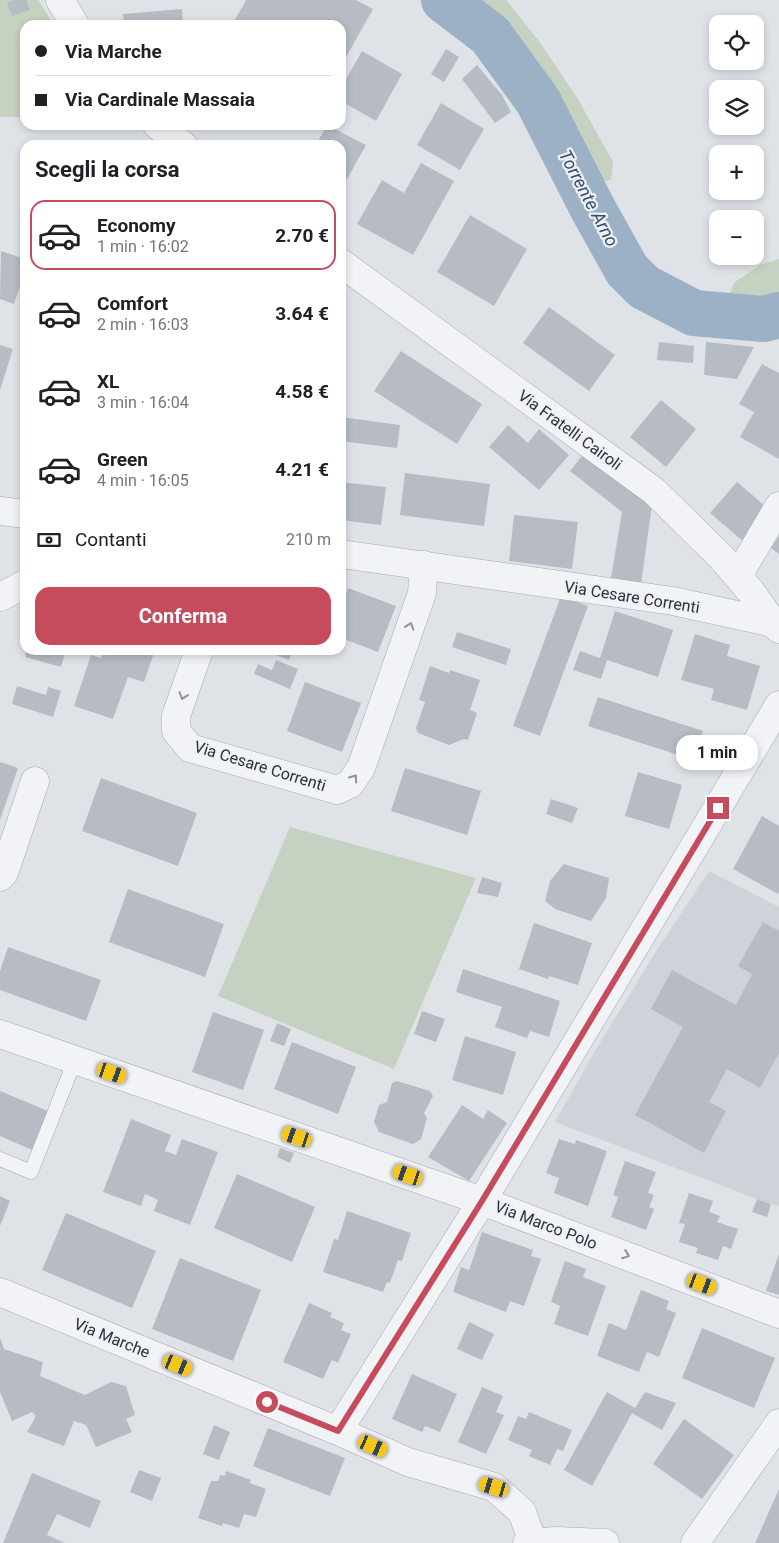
<!DOCTYPE html>
<html lang="it">
<meta charset="utf-8">
<style>
body{margin:0;font-family:Roboto,sans-serif;background:#f2f2f2;color:#202124;height:100vh;display:flex;flex-direction:column;font-size:19px;white-space:nowrap}
*{box-sizing:border-box;margin:0}
p{font-size:16px;color:#757577}
.icon{flex:none;width:28px;height:28px;fill:none;stroke:currentColor;stroke-width:2;stroke-linecap:round;stroke-linejoin:round}
.map{position:relative;flex:1;overflow:hidden}
.side{position:absolute;left:20px;top:140px;width:326px;height:515px;display:flex;flex-direction:column;background:#fff;border-radius:15px;box-shadow:0 2px 8px #0003}
.side>*{flex:none}
.hud{position:absolute;left:20px;top:20px;width:326px;height:110px;border-radius:15px;box-shadow:0 2px 8px #0003;display:grid;align-content:center;height:110px;padding:0 15px;background:#fff}
.tools{position:absolute;left:709px;top:15px;display:grid;gap:10px}
.tools a{display:grid;place-items:center;width:55px;height:55px;border-radius:10px;background:#fff;box-shadow:0 2px 8px #0003;font-size:25px}
.end{position:absolute;width:22px;height:22px;margin:-11px;border:6px solid #c64b5c;background:#fff;box-shadow:0 0 0 2px #fff}
.from{border-radius:50%}
.bubble{position:absolute;height:35px;border-radius:15px;background:#fff;box-shadow:0 2px 8px #0003;font-size:16px;font-weight:700;line-height:35px;text-align:center}
.car{position:absolute;width:15px;height:30px;margin:-15px -8px;border-radius:6px;box-shadow:0 0 4px 1px #0007;background:linear-gradient(#f5c518 24%,#345 0 40%,#f5c518 0 76%,#345 0 86%,#f5c518 0)}
.hud b{display:flex;align-items:center;gap:18px;height:48px;font-size:19px}
.hud b+b{border-top:1px solid #e0e0e0}
.hud i{width:12px;height:12px;background:#202124}
ul{padding:0;list-style:none}
li{display:flex;align-items:center;gap:15px;height:70px;margin:0 10px 8px;padding:0 5px;border:2px solid transparent;border-radius:15px}
li div{flex:1}
li b{display:block;font-size:19px}
li em{font-style:normal;font-weight:700}
li.current{border-color:#c64b5c}
li>.icon{width:45px;height:45px;stroke-width:1.5}
h2{padding:0 15px;font-size:22px;line-height:60px}
.pay{display:flex;align-items:center;gap:12px;height:55px;padding:0 15px;font-size:19px}
.pay p{margin-inline-start:auto}
.button{display:flex;gap:10px;margin-top:auto;padding:10px 15px}
.button a{flex:1;height:58px;border-radius:15px;background:#c64b5c;color:#fff;font-size:20px;font-weight:700;line-height:58px;text-align:center}
.map>svg:first-child{display:block}
</style>
<div class="map">
<svg width="779" height="1543" viewBox="0 0 779 1543">
<rect width="100%" height="100%" fill="#dfe3e8"/>
<path fill="#ced2d9" d="M709 871 779 907V1206L757 1199 555 1122 595 1051 660 945Z"/>
<path fill="#c5d1c1" d="M0 0H38L54 25H25V117H0Z
M472 0H506L539 41 578 99 613 162 611 180 597 183 579 159 563 109 539 84 511 42Z
M779 259V338L738 336 726 301 735 282 760 265Z
M290 827 476 878 394 1069 218 996Z"/>
<g fill="none" stroke-linecap="round" stroke-linejoin="round">
<path stroke="#9cb0c6" stroke-width="46" d="M444 0 490 35 538 101 593 209 627 270 644 287 694 313 764 319 779 315"/>
</g>
<path fill="#b7bcc4" d="M15 0H26L30 10 12 16 7 3Z
M246 0H356L373 9 341 66V25H232Z
M182 9 183 25H124L123 14Z
M446 49 459 57 444 82 431 74Z
M362 51 402 74 376 121 341 101V88Z
M477 65 502 95 511 112 495 123 462 79Z
M441 103 484 129 460 170 417 145Z
M327 125 366 145 341 190V145H316Z
M421 163 454 181 413 255 357 224 382 180 404 193Z
M470 215 527 249 494 306 437 272Z
M1 251 25 259V271L14 304 0 299Z
M549 307 615 355 589 391 523 343Z
M659 342 694 346 693 363 657 360Z
M706 342 754 347 737 379 704 375Z
M0 345 13 349 0 390Z
M401 351 482 404 457 444 374 391Z
M762 364 779 373V459L740 437 754 412 739 404Z
M661 400 696 429 666 467 630 437Z
M341 417 400 425 397 448 341 441Z
M508 425 528 443 539 429 569 455 539 490 489 447Z
M585 452 652 505 641 584 611 578 622 512 570 471Z
M405 473 490 484 484 526 400 515Z
M341 482 386 487 381 525 341 520Z
M737 482 771 511 744 542 710 513Z
M514 515 578 522 572 569 509 561Z
M779 536V554L771 548Z
M348 588 396 606 378 652 341 638V607Z
M561 596 588 606 540 736 513 726Z
M615 611 673 630 658 677 607 660 601 679 573 670 580 651 600 658Z
M457 632 511 649 506 665 452 647Z
M695 634 730 645 727 656 760 666 747 710 711 700 714 689 681 680Z
M27 650H70L69 654 65 653 61 667 25 657Z
M104 650H155L144 682 128 677 113 719 74 706 91 655 101 658Z
M263 650H293L289 660Z
M276 660 298 669 290 689 254 674 258 664 272 670Z
M430 666 449 673 450 670 480 680 470 710 477 713 468 740 464 739 449 745 418 733 416 728 425 702 419 700Z
M305 682 361 703 342 752 287 731Z
M17 686 46 695 48 687 61 691 53 717 12 704Z
M598 697 703 731 694 760 588 726Z
M0 762 18 768 0 820Z
M405 768 481 791 467 835 391 811Z
M638 772 682 785 669 829 625 816Z
M101 778 197 813 178 866 82 831Z
M551 799 578 808 572 823 546 814Z
M762 816 779 826V892L778 894 733 869Z
M564 864 609 878 606 898 591 921 555 909 545 901 550 881Z
M482 877 502 883 498 897 477 893Z
M128 889 224 924 205 977 109 942Z
M763 922 779 931V1053L760 1088 727 1069 709 1102 726 1111 704 1153 635 1115 683 1027 651 1009 672 970 736 1005 752 974 738 966Z
M534 923 592 943 578 985 549 976 548 979 519 969Z
M8 947 101 980 86 1021 0 990V971Z
M463 969 560 1001 549 1037 530 1031 527 1038 495 1027 502 1007 456 992Z
M422 1011 445 1019 436 1042 414 1034Z
M213 1012 264 1030 243 1090 192 1072Z
M277 1023 291 1029 284 1046 270 1041Z
M465 1036 516 1052 503 1095 452 1080Z
M292 1042 356 1067 338 1114 274 1089Z
M397 1081 430 1091 433 1096 424 1113 427 1118 421 1139 413 1144 379 1132 374 1122 379 1105 387 1102 392 1083Z
M0 1091 48 1111 32 1150 0 1136Z
M462 1105 483 1119 488 1110 507 1123 469 1181 428 1157Z
M131 1119 171 1135 165 1151 176 1155 182 1139 218 1152 190 1225 154 1211 158 1200 145 1194 141 1206 103 1192Z
M559 1139 575 1144 576 1140 607 1151 588 1206 554 1193 559 1178 546 1173Z
M280 1148 294 1153 290 1163 277 1157Z
M625 1161 656 1172 648 1193 654 1195 649 1207 654 1209 646 1230 611 1217 618 1197 613 1195Z
M237 1174 315 1207 292 1262 214 1228Z
M689 1193 713 1201 709 1212 720 1216 717 1222 738 1229 731 1249 723 1246 718 1260 696 1253 698 1248 679 1242 685 1224 679 1223Z
M0 1196 10 1201 0 1226Z
M757 1199 771 1204 767 1217 752 1212Z
M347 1211 411 1233 402 1261 398 1260 390 1283 387 1282 383 1292 323 1272 334 1239 338 1240Z
M66 1213 156 1251 132 1308 42 1270Z
M482 1232 533 1250 531 1256 541 1259 524 1306 510 1301 506 1312 453 1292 461 1267 469 1270Z
M779 1254V1295L766 1291Z
M180 1258 261 1290 233 1361 152 1329Z
M565 1261 586 1269 583 1277 606 1286 588 1336 554 1324 560 1306 551 1302Z
M641 1290 669 1301 666 1309 676 1313 659 1357 647 1352 639 1372 597 1356 609 1323 626 1330Z
M309 1303 332 1313 330 1317 344 1323 341 1330 351 1334 338 1363 332 1360 323 1379 283 1362Z
M469 1322 494 1334 482 1360 457 1349Z
M702 1328 775 1358 754 1408 682 1378Z
M0 1338 4 1349 43 1362 40 1376 85 1395 111 1382 126 1386 135 1415 126 1419 132 1432 96 1447 86 1425 74 1421 64 1446 27 1432 36 1416 32 1412 12 1421 0 1392Z
M412 1374 457 1394 440 1432 425 1426 422 1432 392 1419Z
M482 1387 503 1396 496 1412 504 1415 486 1454 458 1442Z
M607 1392 635 1408 645 1392 676 1403 662 1430 632 1413 592 1486 564 1470Z
M529 1412 572 1430 563 1451 557 1449 550 1465 529 1456 532 1450 508 1440 518 1416 526 1419Z
M684 1419 734 1455 702 1499 653 1464Z
M214 1425 230 1432 219 1460 203 1454Z
M268 1428 345 1458 330 1496 253 1466Z
M139 1470 161 1478 152 1501 130 1492Z
M226 1471 251 1480 250 1483 266 1489 256 1517 244 1514 239 1528 223 1523 222 1526 198 1518 211 1481H218L220 1475 225 1476Z
M32 1473 101 1501 90 1528 57 1514 47 1535 65 1543H3Z
M779 1489V1543H755Z"/>
<g fill="none" stroke-linecap="round" stroke-linejoin="round">
<defs>
<path id="service" d="M0 1159 31 1172 75 1060"/>
<path id="minor" d="M60 0 75 25
M157 125 183 145
M341 263 654 491 721 557 752 593 773 623
M0 511 25 514
M341 554 673 601 773 623 779 629
M738 576 779 506
M0 597 25 584
M199 650 176 716V731L190 748 337 790 350 784 361 768 422 593 424 565
M0 877 4 873 35 781
M0 1034 482 1201 779 1314
M0 1292 338 1431 408 1462 494 1487 522 1512 533 1543
M338 1431 482 1201 779 705
M527 1543 557 1541 605 1543
M695 1543 779 1423"/>
</defs>
<use href="#service" stroke="#a5aab2" stroke-width="15"/>
<use href="#minor" stroke="#a5aab2" stroke-width="29"/>
<use href="#service" stroke="#f2f3f6" stroke-width="14"/>
<use href="#minor" stroke="#f2f3f6" stroke-width="28"/>
</g>
<defs><path id="oneway-chevron" d="M-2-3.5L2.5 0L-2 3.5" fill="none" stroke-width="1.6" stroke-linecap="round" stroke-linejoin="round" transform="scale(1.25)"/></defs>
<g stroke="#8e929a">
<use href="#oneway-chevron" transform="translate(410 626) rotate(-71)"/>
<use href="#oneway-chevron" transform="translate(183 696) rotate(109)"/>
<use href="#oneway-chevron" transform="translate(354 778) rotate(-55)"/>
<use href="#oneway-chevron" transform="translate(626 1255) rotate(21)"/>
</g>
<g fill="none" stroke-linecap="round" stroke-linejoin="round">
<path stroke="#c64b5c" stroke-width="6" d="M267 1402 338 1431 482 1201 718 808"/>
</g>
<g text-anchor="middle" dominant-baseline="central" stroke-width="4.5" stroke-linejoin="round" paint-order="stroke">
<g font-size="16" fill="#29303e" stroke="#eff1f5">
<text transform="translate(570 430) rotate(36)">Via Fratelli Cairoli</text>
<text transform="translate(632 597) rotate(9)">Via Cesare Correnti</text>
<text transform="translate(260 766) rotate(17)">Via Cesare Correnti</text>
<text transform="translate(546 1225) rotate(21)">Via Marco Polo</text>
<text transform="translate(112 1338) rotate(22)">Via Marche</text>
</g>
<g font-size="18" font-style="italic" fill="#364e6f" stroke="#eff1f5">
<text transform="translate(589 198) rotate(62)">Torrente Arno</text>
</g>
</g>
</svg>
<div class="tools">
<a><svg class="icon" aria-label="locate" viewBox="0 0 24 24"><circle cx="12" cy="12" r="6"/><path d="M12 2v4M12 18v4M2 12h4M18 12h4"/></svg></a>
<a><svg class="icon" aria-label="layers" viewBox="0 0 24 24"><path d="M12 4l9 5-9 5-9-5zM3 14l9 5 9-5"/></svg></a>
<a>+</a>
<a>−</a>
</div>
<i class="end from" style="left:267px;top:1402px"></i>
<i class="end" style="left:718px;top:808px"></i>
<div class="bubble" style="left:676px;top:735px;width:82px">1 min</div>
<i class="car" style="left:112px;top:1073px;rotate:109deg"></i>
<i class="car" style="left:297px;top:1137px;rotate:289deg"></i>
<i class="car" style="left:408px;top:1175px;rotate:289deg"></i>
<i class="car" style="left:702px;top:1284px;rotate:111deg"></i>
<i class="car" style="left:178px;top:1365px;rotate:112deg"></i>
<i class="car" style="left:373px;top:1446px;rotate:114deg"></i>
<i class="car" style="left:494px;top:1487px;rotate:286deg"></i>
<div class="hud">
<b><i class="from"></i>Via Marche</b>
<b><i></i>Via Cardinale Massaia</b>
</div>
<section class="side">
<h2>Scegli la corsa</h2>
<ul>
<li class="current"><svg class="icon" aria-label="car" viewBox="0 0 24 24"><path d="M5 17H2v-5l4-1 3-4h7l3 4 3 1v5h-3M9 17h6M6 11h13"/><circle cx="7" cy="17" r="2"/><circle cx="17" cy="17" r="2"/></svg><div><b>Economy</b><p>1 min · 16:02</p></div><em>2.70 €</em></li>
<li><svg class="icon" aria-label="car" viewBox="0 0 24 24"><path d="M5 17H2v-5l4-1 3-4h7l3 4 3 1v5h-3M9 17h6M6 11h13"/><circle cx="7" cy="17" r="2"/><circle cx="17" cy="17" r="2"/></svg><div><b>Comfort</b><p>2 min · 16:03</p></div><em>3.64 €</em></li>
<li><svg class="icon" aria-label="car" viewBox="0 0 24 24"><path d="M5 17H2v-5l4-1 3-4h7l3 4 3 1v5h-3M9 17h6M6 11h13"/><circle cx="7" cy="17" r="2"/><circle cx="17" cy="17" r="2"/></svg><div><b>XL</b><p>3 min · 16:04</p></div><em>4.58 €</em></li>
<li><svg class="icon" aria-label="car" viewBox="0 0 24 24"><path d="M5 17H2v-5l4-1 3-4h7l3 4 3 1v5h-3M9 17h6M6 11h13"/><circle cx="7" cy="17" r="2"/><circle cx="17" cy="17" r="2"/></svg><div><b>Green</b><p>4 min · 16:05</p></div><em>4.21 €</em></li>
</ul>
<div class="pay"><svg class="icon" aria-label="cash" viewBox="0 0 24 24"><path d="M3 7h18v10H3z"/><circle cx="12" cy="12" r="2"/></svg>Contanti<p>210 m</p></div>
<div class="button"><a>Conferma</a></div>
</section>
</div>
